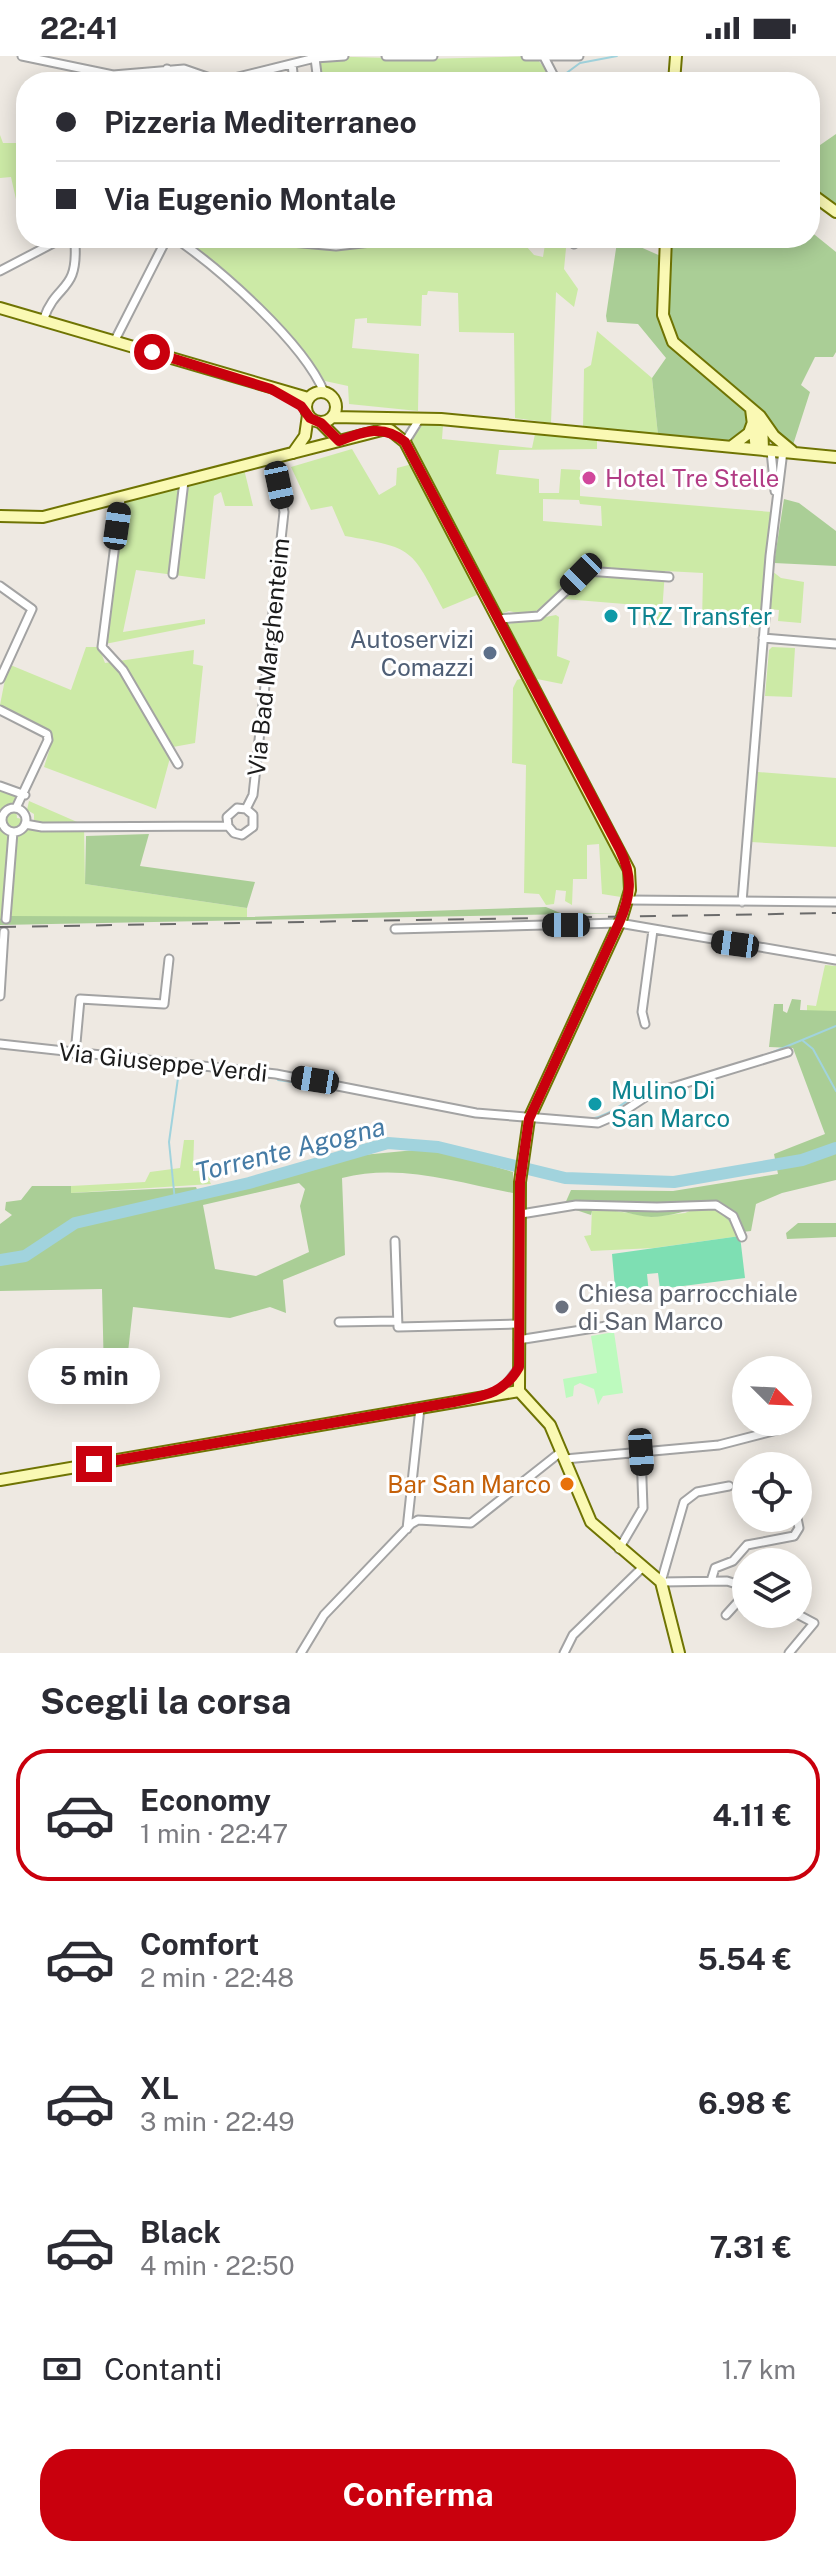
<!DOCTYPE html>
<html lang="it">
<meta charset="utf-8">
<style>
body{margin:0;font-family:"Public Sans",sans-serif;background:#f7f7f7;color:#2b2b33;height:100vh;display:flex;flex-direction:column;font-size:30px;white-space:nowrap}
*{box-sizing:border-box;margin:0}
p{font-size:26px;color:#7c7c81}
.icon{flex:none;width:44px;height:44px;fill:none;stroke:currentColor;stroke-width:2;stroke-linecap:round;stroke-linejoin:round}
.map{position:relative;height:1597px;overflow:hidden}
.drawer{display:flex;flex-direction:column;background:#fff;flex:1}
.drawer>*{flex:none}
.banner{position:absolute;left:16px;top:16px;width:804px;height:176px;border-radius:32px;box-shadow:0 4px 20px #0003;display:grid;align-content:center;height:176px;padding:0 40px;background:#fff}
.needle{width:52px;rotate:114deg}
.buttons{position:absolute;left:732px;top:1300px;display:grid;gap:16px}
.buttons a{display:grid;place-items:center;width:80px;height:80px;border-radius:50%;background:#fff;box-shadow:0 4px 20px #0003;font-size:40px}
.end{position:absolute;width:36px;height:36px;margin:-18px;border:10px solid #c9000d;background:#fff;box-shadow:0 0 0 4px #fff}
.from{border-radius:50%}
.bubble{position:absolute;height:56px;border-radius:28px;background:#fff;box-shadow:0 4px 20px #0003;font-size:26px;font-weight:700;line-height:56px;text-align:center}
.car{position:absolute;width:24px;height:48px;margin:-24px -12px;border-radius:10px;box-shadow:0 0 6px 2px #0007;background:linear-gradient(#222 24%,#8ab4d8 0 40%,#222 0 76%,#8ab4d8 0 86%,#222 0)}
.banner b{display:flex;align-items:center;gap:28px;height:76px;font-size:30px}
.banner b+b{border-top:2px solid #e1e1e2}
.banner i{width:20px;height:20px;background:#2b2b33}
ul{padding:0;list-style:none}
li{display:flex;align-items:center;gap:24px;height:132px;margin:0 16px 12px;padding:0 24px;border:4px solid transparent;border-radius:32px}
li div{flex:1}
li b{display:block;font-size:30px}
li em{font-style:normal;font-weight:700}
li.selected{border-color:#c9000d}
li>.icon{width:72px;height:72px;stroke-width:1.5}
h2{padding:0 40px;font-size:36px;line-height:96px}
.pay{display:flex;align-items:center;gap:20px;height:88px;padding:0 40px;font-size:30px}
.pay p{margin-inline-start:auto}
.button{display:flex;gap:16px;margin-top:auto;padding:16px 40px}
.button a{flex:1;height:92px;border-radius:32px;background:#c9000d;color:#fff;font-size:32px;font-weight:700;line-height:92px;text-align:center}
.status{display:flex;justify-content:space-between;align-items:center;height:56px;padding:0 40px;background:#fff;direction:ltr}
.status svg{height:22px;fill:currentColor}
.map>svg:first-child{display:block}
</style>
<div class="status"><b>22:41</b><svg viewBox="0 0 49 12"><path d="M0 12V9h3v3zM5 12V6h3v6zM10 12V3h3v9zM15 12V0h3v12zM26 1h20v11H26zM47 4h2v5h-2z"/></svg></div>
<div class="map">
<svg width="836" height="1597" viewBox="0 0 836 1597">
<rect width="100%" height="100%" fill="#eee9e2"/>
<path fill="#cceaa6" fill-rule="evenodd" d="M317 0 425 3 535 0 555 26H473L471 19 431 26H319Z
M0 79 3 87H26V170H22L11 121 0 122Z
M177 182H239L300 189 249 182H519L534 199 543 201 546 182H567L564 213 578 233 574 251 556 236 551 367 515 362 514 277 459 276 458 237 428 235 427 239H422L421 270 367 267V262L355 263 352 292 419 298 418 355 349 348 348 330 325 325C286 269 229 226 177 182Z
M597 275 652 322 658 379 583 373 584 313 591 309Z
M426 368 443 369 442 383 532 392 535 378 597 384V393L499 394 496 418 539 423V437H559L561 413 580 414V440L772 456 762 571 702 568 703 517 665 515 661 571 648 569 649 550 552 542 530 560 509 555 498 559 409 385 419 369ZM543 443 579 444 580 448 601 450 602 470 543 465Z
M352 393 379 439 396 429 397 412 416 407 484 536 443 553C411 492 414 492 345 480L332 450 311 454 291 411Z
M244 413 253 450H225L221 436 214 440 205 523 136 514 123 576 205 563V568L105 588 124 446Z
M772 515 781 522 804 526 801 567 778 565 779 554 769 553Z
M556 559 559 561 557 600 570 605 562 628 537 623 508 568Z
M86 591H99L105 607 194 594 193 608 203 610 195 687 173 691 156 753 44 711 52 686 51 675 0 649 8 608 71 634Z
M772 591 795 592 792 641 765 640 769 594Z
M529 620 629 814 622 850 621 841 602 838 599 788 587 789V823H573L572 849 565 845 566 835 556 834 554 848 546 849 539 838 524 837 526 709 512 707 513 632 517 624Z
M758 716 836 722V791L751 786Z
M0 730 25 739 16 752 17 762 34 765V758L27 754 29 745 84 769 85 828 247 852V861L0 863Z
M825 909 836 910V955H807V949L816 950Z
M184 1084H194L193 1115 214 1114 217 1122 209 1124 211 1128 71 1137V1130L145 1126 150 1116 180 1112Z
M708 1147 742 1176 740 1180 654 1192 591 1195 584 1180 591 1179 592 1151 652 1161 685 1157Z"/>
<path fill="#aace96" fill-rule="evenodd" d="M836 78V150L810 129V96Z
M810 175 836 196V296L833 301H815L801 329 810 336 792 392 671 278 666 248 671 182H810Z
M617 186 638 190 663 201 664 273 749 354 748 376 732 386 658 379 652 322 666 302 638 268 607 266 606 260Z
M784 443 799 447 836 475V510L774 507Z
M149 778 140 810 255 826 247 852 85 828 86 780Z
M546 851 560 857H620L0 869V863L6 860 247 861Z
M792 943 801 944 800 954 836 955V1124L782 1137 756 1148 751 1175 742 1176 708 1147C692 1154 667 1161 651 1161 631 1160 613 1150 593 1151L591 1159 564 1150 571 1134 673 1135 778 1118 774 1098 825 1078 793 992 769 991 774 948H783V955L787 957Z
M415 1094 448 1097 513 1116V1137C455 1126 400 1107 342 1122L345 1199 283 1224 286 1257 270 1251 230 1262 133 1251 124 1332 113 1335 104 1319 102 1233 0 1235V1168L12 1159 5 1154 6 1146 21 1144 32 1130H71V1137L196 1131 201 1143 352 1100ZM299 1127 305 1133 300 1150 309 1196 256 1220 215 1213 203 1149Z
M798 1167H836V1181L787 1183 786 1177Z"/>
<path fill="#bdfabe" d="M614 1276 623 1337 603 1340 598 1349 594 1333 580 1327 574 1330 573 1340 566 1342 563 1323 597 1317 591 1280Z"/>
<path fill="#7edfb3" d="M740 1180 745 1222 660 1233 658 1217 647 1218 649 1238 616 1243 612 1198Z"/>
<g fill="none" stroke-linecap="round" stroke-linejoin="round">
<path stroke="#a1d3dd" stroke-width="2" d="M557 24 580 7 617 0
M802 984 813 993 836 1035
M766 999 836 970
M261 1021 270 1022
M278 1024 292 1026
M591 1063C609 1059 618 1050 633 1042 650 1033 666 1029 684 1024
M175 1145 169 1086 179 1015 184 1012 256 1020"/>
<path stroke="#a1d3dd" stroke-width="12" d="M0 1204 25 1200 75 1167 249 1127 388 1087 438 1091 565 1122 674 1126 802 1104 836 1092"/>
<defs>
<path id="street" d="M22 0 113 19 184 13 210 22 230 23 315 2 344 0
M386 0H433
M526 0H579
M544 1 557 26
M315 2 318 26
M292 8 294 26
M167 13 169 26
M175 182C220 213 303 286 324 336
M246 182 336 190 380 185
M574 188 575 182
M0 215 63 182
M44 262C57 226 78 237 75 187
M115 284 167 182
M405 386 420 362
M771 395 775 435
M121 441 102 591 123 614 178 708
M173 518 184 425
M0 530 32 553 0 623
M498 563 539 560 587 515 669 521
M763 582 836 588
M0 654 47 678 48 684 16 752
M0 730 25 739
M2 764a12 12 0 1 1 24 0a12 12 0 1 1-24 0Z
M246 753 253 739 284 456 273 402
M25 768 42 771 228 770 234 777 242 779 253 771V759L246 753 237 752 227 761 228 770
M628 844 836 846
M742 846 770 500 783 395
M6 863 13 776
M395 873 619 867 836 904
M0 940 4 876
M645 968 642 956 653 874
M0 988 276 1018 476 1057 598 1067 621 1057 650 1038 788 996
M75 998 80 943 164 948 169 903
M521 1158 576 1149 657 1151 716 1149 733 1160 742 1181
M395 1185 398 1271 519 1268
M339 1266 395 1265
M518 1284 613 1269
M497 1336 504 1332 518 1313
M565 1403 719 1389 785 1372
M729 1430 697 1436 684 1446 661 1526 727 1525 746 1531
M407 1473 420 1352
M619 1493 643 1452 641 1396
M711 1525 715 1512 733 1505 747 1489 794 1480 799 1472 797 1462
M726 1559 746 1537
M301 1597 324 1559 411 1468 418 1464 471 1467 562 1395
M564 1597 573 1579 642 1512
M789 1597 814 1567 797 1558"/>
<path id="secondary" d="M674 26 676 0
M810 137 836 156
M666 182 663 259 673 286 760 360 774 380 792 395
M0 252 308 342
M306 351a15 15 0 1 1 30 0a15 15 0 1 1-30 0Z
M751 353 756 393
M333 361 441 363 836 401
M762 364 763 394
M321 367 339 385
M732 390 749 377 753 366
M293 397 305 380 308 359
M0 460 43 461 382 374H390L405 386 629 814 630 834 622 861 529 1063 520 1126 519 1335 550 1369 591 1466 661 1526 679 1597
M0 1424 519 1335"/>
</defs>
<use href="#street" stroke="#a3a3a3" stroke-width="11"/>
<use href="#secondary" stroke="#6f7403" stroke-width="14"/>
<use href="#street" stroke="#fff" stroke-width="7"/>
<use href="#secondary" stroke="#faf9b4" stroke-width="10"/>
<path stroke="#6a6a6a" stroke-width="2" stroke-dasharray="16 16" stroke-linecap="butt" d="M0 871 836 857"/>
</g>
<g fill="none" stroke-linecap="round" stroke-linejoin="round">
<path stroke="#c9000d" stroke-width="10" d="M94 1408 454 1346C483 1340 504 1338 519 1311L520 1126 529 1063 619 867C631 840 633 821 620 794L405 386C384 368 364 375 339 385L321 367 310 362 301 350 271 333 152 296"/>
</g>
<circle fill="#d1479c" stroke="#fff" stroke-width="3" cx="589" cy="422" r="8"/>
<g fill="#0f9aa8" stroke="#fff" stroke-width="3">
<circle cx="611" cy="560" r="8"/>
<circle cx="595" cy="1048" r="8"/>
</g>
<circle fill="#5c6f8a" stroke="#fff" stroke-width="3" cx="490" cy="597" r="8"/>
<circle fill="#6b7280" stroke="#fff" stroke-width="3" cx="562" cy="1251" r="8"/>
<circle fill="#e8710a" stroke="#fff" stroke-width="3" cx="567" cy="1428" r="8"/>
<g text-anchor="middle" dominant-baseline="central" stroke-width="6" stroke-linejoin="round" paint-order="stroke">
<g font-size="24" fill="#b23c85" stroke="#fff" text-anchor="start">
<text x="605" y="422">Hotel Tre Stelle</text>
</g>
<g font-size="24" fill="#0d838f" stroke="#fff" text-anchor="start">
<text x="627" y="560">TRZ Transfer</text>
<text x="611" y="1034">Mulino Di<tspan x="611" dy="28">San Marco</tspan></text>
</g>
<g font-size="24" fill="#4e5e75" stroke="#fff" text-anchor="end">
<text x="474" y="583">Autoservizi<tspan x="474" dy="28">Comazzi</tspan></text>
</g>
<g font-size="24" fill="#1c1c1c" stroke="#fff">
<text transform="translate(268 601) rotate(-84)">Via Bad Marghenteim</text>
<text transform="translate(163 1006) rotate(6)">Via Giuseppe Verdi</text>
</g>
<g font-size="24" fill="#5b616d" stroke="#fff" text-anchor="start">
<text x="578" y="1237">Chiesa parrocchiale<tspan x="578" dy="28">di San Marco</tspan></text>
</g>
<g font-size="24" fill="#c56008" stroke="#fff" text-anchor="end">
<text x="551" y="1428">Bar San Marco</text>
</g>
<g font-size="26" font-style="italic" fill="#457ba5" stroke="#fff">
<text transform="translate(290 1093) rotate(-14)">Torrente Agogna</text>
</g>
</g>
</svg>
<div class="buttons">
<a><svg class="needle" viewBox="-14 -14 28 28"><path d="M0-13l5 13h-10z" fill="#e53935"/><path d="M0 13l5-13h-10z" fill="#7c7c81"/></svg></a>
<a><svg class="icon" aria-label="locate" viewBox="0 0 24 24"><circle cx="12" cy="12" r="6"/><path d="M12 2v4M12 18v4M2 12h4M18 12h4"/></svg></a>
<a><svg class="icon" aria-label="layers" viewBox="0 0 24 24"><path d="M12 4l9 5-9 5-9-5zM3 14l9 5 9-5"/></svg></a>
</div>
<i class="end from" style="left:152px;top:296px"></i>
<i class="end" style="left:94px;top:1408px"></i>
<div class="bubble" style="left:28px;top:1292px;width:132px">5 min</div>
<i class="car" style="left:279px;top:429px;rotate:168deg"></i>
<i class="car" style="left:117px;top:470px;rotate:8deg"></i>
<i class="car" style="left:581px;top:518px;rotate:225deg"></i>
<i class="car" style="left:566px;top:869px;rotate:270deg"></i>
<i class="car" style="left:735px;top:888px;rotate:278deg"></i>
<i class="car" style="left:315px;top:1024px;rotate:279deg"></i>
<i class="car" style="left:641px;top:1396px;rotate:176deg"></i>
<div class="banner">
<b><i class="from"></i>Pizzeria Mediterraneo</b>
<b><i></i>Via Eugenio Montale</b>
</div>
</div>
<section class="drawer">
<h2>Scegli la corsa</h2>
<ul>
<li class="selected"><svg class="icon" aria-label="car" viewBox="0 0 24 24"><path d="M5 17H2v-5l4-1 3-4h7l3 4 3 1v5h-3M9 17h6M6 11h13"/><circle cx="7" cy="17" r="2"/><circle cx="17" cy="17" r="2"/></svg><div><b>Economy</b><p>1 min · 22:47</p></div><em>4.11 €</em></li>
<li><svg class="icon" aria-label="car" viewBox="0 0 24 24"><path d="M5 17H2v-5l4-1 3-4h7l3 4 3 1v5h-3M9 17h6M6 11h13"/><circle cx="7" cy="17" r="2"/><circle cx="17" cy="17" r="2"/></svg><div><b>Comfort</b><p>2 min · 22:48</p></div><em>5.54 €</em></li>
<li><svg class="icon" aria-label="car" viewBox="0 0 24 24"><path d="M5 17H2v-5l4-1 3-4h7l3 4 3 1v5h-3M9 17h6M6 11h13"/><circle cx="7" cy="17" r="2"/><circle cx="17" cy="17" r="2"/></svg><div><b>XL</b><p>3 min · 22:49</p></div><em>6.98 €</em></li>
<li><svg class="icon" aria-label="car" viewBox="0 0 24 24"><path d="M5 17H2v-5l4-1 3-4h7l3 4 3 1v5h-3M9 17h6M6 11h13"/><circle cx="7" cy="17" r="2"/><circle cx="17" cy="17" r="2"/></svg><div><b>Black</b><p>4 min · 22:50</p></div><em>7.31 €</em></li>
</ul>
<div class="pay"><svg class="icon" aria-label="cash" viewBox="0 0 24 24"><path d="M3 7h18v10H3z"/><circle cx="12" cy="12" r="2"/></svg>Contanti<p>1.7 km</p></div>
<div class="button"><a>Conferma</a></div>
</section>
